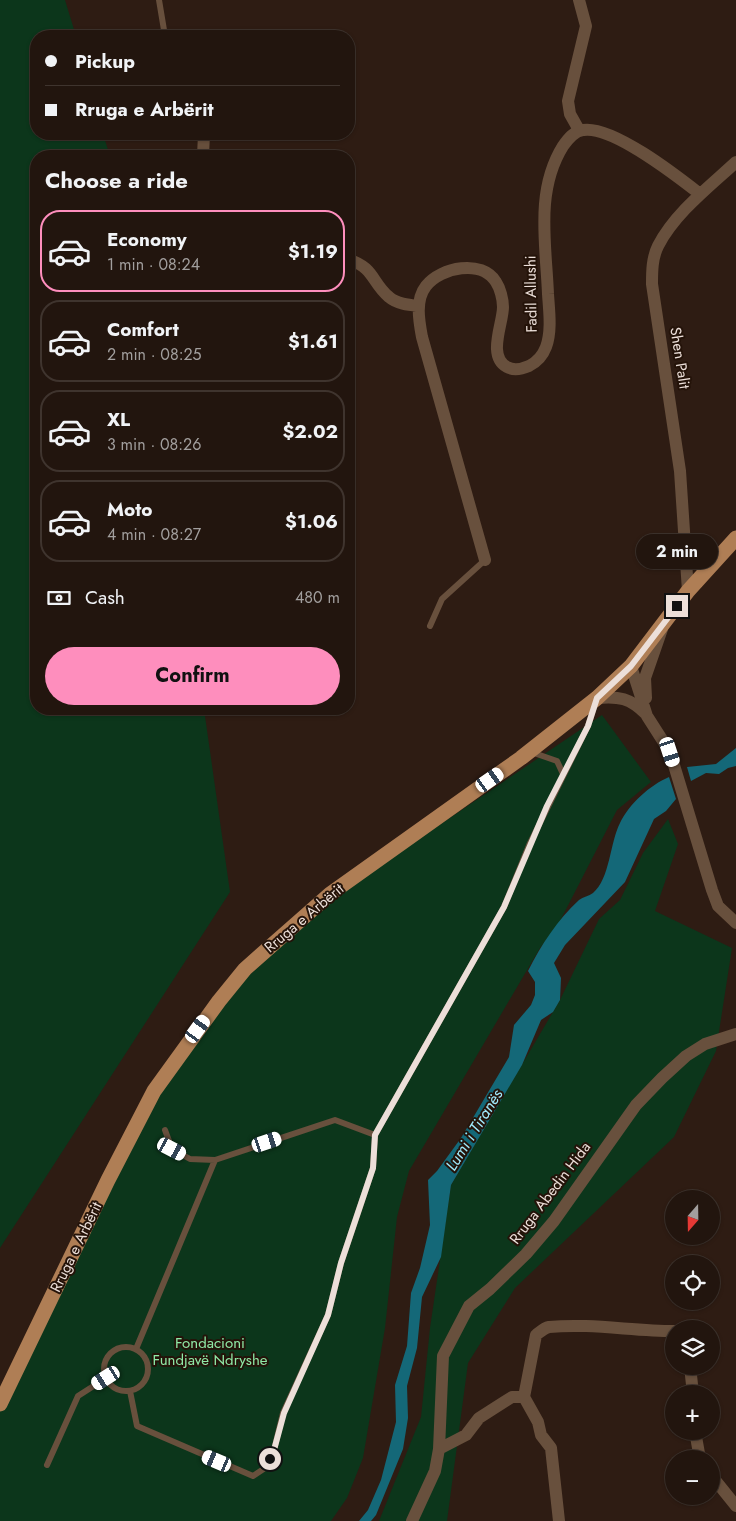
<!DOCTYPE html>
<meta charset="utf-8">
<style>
body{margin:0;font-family:Jost,sans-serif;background:#2a1e17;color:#f1f3f6;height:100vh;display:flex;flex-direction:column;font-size:19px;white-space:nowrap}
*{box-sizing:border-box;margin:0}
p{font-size:16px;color:#a29f9e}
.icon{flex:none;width:28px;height:28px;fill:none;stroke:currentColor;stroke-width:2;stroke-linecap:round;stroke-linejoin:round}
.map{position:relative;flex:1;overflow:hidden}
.side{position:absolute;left:30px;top:150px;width:325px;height:565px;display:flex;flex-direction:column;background:#22150e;border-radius:20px;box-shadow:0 1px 4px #0004,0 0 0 1px #3f342e}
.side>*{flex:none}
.banner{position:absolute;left:30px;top:30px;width:325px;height:110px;border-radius:20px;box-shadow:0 1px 4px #0004,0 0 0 1px #3f342e;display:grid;align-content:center;height:110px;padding:0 15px;background:#22150e}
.needle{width:32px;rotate:200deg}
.fabs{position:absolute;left:665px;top:1190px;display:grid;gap:10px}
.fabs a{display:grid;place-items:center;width:55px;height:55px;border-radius:50%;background:#22150e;box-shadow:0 1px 4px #0004,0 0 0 1px #3f342e;font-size:25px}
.end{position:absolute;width:22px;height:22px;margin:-11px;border:6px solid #ecdfd9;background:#111;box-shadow:0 0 0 2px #111}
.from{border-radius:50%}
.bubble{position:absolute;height:35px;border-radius:18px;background:#22150e;box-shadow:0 1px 4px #0004,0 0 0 1px #3f342e;font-size:16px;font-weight:700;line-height:35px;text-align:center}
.car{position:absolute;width:15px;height:30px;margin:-15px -8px;border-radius:6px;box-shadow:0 0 4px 1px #0007;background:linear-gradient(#fff 24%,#345 0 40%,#fff 0 76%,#345 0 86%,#fff 0)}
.banner b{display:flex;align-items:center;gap:18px;height:48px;font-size:19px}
.banner b+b{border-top:1px solid #3f342e}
.banner i{width:12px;height:12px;background:#f1f3f6}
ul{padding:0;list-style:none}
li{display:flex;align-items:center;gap:15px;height:82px;margin:0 10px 8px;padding:0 5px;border:2px solid #3f342e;border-radius:20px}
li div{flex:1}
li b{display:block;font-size:19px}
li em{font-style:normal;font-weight:700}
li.selected{border-color:#fe8ebd}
li>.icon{width:45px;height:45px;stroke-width:1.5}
h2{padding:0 15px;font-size:22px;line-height:60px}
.pay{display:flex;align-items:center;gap:12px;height:55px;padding:0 15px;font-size:19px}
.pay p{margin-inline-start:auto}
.action{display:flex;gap:10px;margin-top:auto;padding:10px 15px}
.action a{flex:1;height:58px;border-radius:30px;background:#fe8ebd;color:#111;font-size:20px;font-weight:700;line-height:58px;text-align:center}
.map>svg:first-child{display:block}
</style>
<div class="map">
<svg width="736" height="1521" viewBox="0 0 736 1521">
<rect width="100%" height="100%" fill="#2e1c13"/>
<path fill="#0c361b" d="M0 0H65L76 36H36V134H103L110 156H36V709H204L230 892 0 1248Z
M602 715 651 782 617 810 559 923 540 948 409 1171 397 1217 385 1328 363 1458 347 1498 331 1521H0V1393L157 1092 232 991 323 908 404 849Z
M668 819 678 844 655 911 732 948 716 1051 674 1137 515 1288 468 1363 447 1521H379L421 1417 430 1328 451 1185 560 1000 599 919 620 900 643 853Z"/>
<path fill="#146878" d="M736 748V766L728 768 719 774 706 773 691 781 687 767 716 764Z
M669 777 676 799 666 811 654 819 625 882 565 945 554 963 561 978 560 1000 553 1012 541 1020 522 1065 451 1185 441 1257 422 1297 417 1348 407 1386 408 1418 403 1449 376 1515 371 1521H359L368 1510 381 1480 396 1422 395 1385 407 1346 411 1293 420 1268 430 1225 428 1180 437 1171 461 1138 509 1057 514 1025 531 1005 535 995V982L528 971C541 945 558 919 579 900 583 897 589 896 593 893 610 879 610 842 620 823 629 804 650 785 669 777Z"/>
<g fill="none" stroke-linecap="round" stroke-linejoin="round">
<path stroke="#68503d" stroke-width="6" d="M159 0 165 36
M430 626 442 599 485 560
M531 752 557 761 563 774
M165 1130 172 1149 190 1159 215 1160 335 1120 375 1135 504 907 530 843 588 726 595 704
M104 1369a22 22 0 1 1 44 0a22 22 0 1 1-44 0Z
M136 1349 215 1160
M130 1391 137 1426 253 1476 265 1468 274 1450 283 1413 328 1315 341 1263 373 1168 375 1135
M47 1465 78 1396 106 1378"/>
<path stroke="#68503d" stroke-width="12" d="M579 0 586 26 568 101 570 114 579 130
M203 156 204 134
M349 260C374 267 372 283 389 297 397 304 409 305 419 306
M485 560 422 337C419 321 415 300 426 286 441 267 482 259 496 282 500 288 503 299 503 307 503 324 487 356 507 367 514 371 522 369 529 366 537 362 543 355 546 347 552 331 549 310 548 294 546 244 535 191 563 146 568 139 574 131 583 130 612 125 677 176 700 194
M688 591 680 471 652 284C652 272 652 258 658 246 675 213 709 187 736 162
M631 666 647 716 670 752 712 890 718 906 736 923
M597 698C619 696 630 698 646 714
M646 698 645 678 662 629
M690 1366 693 1394
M524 1397 536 1335C540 1332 544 1328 549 1327 590 1323 632 1331 674 1331
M695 1431 700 1459
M439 1449 466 1435 479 1418 504 1402 512 1397H524L538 1422 541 1435 551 1448 559 1521
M711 1475 736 1506
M412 1521 435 1471 439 1449 443 1356 469 1306 490 1289 526 1254 554 1221 636 1105 662 1078 686 1056 705 1044 736 1034"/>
<path stroke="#af7e55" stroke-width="15" d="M0 1404 108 1180 154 1091 219 1001 245 969 330 894 521 758 597 698 631 666 688 591 736 538"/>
</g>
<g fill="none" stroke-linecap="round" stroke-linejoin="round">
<path stroke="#ecdfd9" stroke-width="6" d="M270 1459 274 1450 284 1413 328 1315 341 1263 373 1168 375 1135 504 907 547 806 588 726 597 698 631 666 677 606"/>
</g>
<g text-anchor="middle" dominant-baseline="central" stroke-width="4" stroke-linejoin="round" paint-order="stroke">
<g font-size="15" fill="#ecdfd9" stroke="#241309">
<text transform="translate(531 294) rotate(-91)">Fadil Allushi</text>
<text transform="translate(680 358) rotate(81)">Shen Palit</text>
<text transform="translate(304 918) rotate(-40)">Rruga e Arbërit</text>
<text transform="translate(550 1193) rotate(-53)">Rruga Abedin Hida</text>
<text transform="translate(76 1247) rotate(-64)">Rruga e Arbërit</text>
</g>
<g font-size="15" fill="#8fe9a6" stroke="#241309">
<text x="210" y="1343">Fondacioni<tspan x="210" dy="17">Fundjavë Ndryshe</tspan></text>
</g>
<g font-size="16" font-style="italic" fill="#a0eafc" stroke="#241309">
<text transform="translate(474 1130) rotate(-58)">Lumi i Tiranës</text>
</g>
</g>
</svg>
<div class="fabs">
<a><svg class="needle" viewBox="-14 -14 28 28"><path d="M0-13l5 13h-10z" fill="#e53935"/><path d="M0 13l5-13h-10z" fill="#a29f9e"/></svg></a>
<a><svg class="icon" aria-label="locate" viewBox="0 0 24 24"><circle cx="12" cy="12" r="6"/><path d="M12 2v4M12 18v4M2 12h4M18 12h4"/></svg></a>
<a><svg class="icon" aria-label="layers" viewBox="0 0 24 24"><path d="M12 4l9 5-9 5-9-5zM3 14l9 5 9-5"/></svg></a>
<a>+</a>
<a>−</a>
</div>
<i class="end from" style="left:270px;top:1459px"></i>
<i class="end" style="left:677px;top:606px"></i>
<div class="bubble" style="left:636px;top:534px;width:82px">2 min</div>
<i class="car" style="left:670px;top:752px;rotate:162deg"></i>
<i class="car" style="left:490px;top:780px;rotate:55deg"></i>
<i class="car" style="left:198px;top:1029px;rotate:36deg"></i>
<i class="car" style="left:267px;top:1142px;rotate:72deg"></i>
<i class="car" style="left:172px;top:1149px;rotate:118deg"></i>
<i class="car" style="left:106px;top:1378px;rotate:238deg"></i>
<i class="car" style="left:217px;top:1461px;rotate:293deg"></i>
<div class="banner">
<b><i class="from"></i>Pickup</b>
<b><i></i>Rruga e Arbërit</b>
</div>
<section class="side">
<h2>Choose a ride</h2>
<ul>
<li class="selected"><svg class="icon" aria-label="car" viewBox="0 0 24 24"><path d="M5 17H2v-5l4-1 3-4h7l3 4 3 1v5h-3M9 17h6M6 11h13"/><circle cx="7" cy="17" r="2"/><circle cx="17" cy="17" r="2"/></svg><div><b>Economy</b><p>1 min · 08:24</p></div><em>$1.19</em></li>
<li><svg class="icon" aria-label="car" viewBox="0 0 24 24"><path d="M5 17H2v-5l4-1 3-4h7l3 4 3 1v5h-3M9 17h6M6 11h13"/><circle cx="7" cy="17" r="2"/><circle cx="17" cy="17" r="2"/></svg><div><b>Comfort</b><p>2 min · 08:25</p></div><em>$1.61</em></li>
<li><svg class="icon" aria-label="car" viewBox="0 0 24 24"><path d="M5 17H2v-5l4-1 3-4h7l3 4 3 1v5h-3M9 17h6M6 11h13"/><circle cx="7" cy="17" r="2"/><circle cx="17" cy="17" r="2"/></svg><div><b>XL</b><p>3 min · 08:26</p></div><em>$2.02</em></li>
<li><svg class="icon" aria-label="car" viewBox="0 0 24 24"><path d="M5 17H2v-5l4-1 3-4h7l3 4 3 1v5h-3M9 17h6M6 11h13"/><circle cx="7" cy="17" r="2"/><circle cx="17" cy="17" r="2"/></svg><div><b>Moto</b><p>4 min · 08:27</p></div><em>$1.06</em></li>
</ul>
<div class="pay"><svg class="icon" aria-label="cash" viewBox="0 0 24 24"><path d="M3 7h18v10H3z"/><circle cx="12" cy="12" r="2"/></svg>Cash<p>480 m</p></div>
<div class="action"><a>Confirm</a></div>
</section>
</div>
